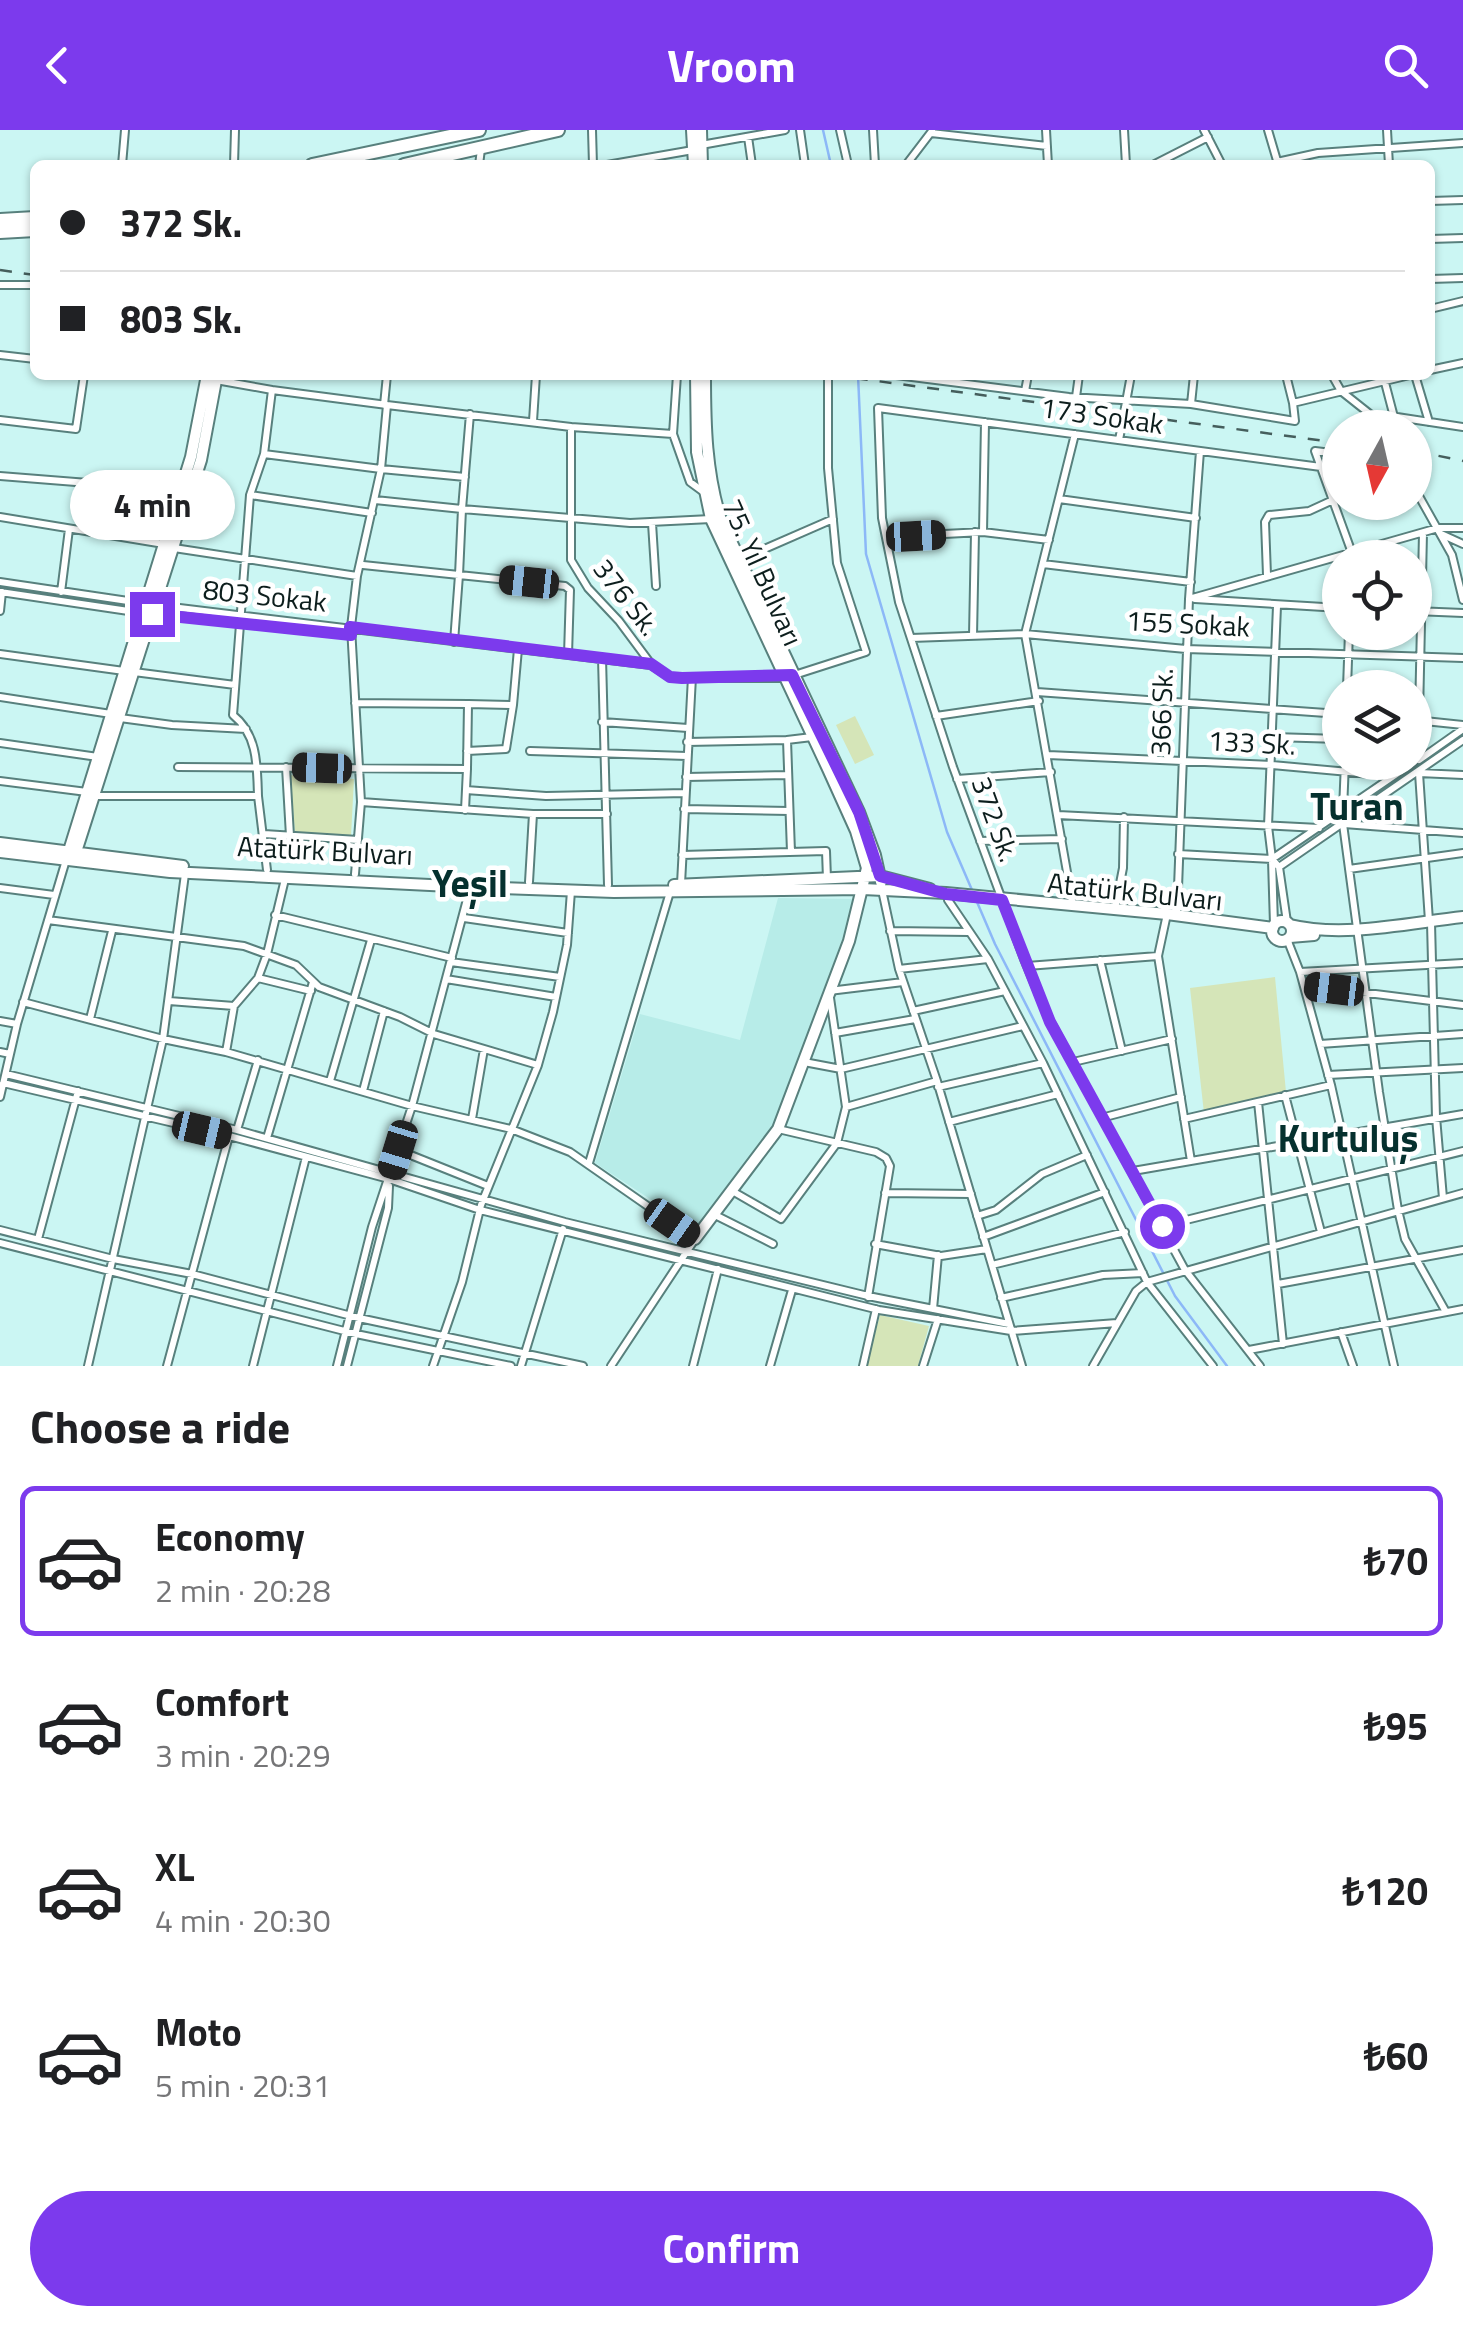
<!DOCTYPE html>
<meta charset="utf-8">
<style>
body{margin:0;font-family:"Titillium Web",sans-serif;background:#f2f2f2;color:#202124;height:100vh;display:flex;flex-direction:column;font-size:38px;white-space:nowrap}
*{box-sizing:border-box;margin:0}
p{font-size:32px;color:#757577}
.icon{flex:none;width:55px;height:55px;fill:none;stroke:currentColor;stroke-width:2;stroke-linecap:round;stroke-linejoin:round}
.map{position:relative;height:1236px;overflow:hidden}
.side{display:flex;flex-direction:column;background:#fff;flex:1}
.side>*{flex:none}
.top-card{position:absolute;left:30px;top:30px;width:1405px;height:220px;border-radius:15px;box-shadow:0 2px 8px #0004;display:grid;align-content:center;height:220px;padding:0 30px;background:#fff}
.needle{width:65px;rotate:188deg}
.controls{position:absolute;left:1322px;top:280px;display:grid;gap:20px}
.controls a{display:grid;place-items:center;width:110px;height:110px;border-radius:50%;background:#fff;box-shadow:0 2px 8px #0004;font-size:50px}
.end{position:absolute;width:45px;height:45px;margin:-22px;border:12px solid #7c3aed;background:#fff;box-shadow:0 0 0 5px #fff}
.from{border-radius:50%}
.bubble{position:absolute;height:70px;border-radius:35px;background:#fff;box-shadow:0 2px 8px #0004;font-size:32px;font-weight:700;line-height:70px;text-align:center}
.car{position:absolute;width:30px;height:60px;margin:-30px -15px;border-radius:12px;box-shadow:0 0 8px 2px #0007;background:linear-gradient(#222 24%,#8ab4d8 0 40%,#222 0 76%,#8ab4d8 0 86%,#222 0)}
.top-card b{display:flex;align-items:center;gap:35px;height:95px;font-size:38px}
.top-card b+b{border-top:2px solid #e0e0e0}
.top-card i{width:25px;height:25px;background:#202124}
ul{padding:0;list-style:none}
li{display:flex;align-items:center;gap:30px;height:150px;margin:0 20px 15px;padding:0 10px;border:5px solid transparent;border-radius:15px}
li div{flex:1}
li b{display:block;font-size:38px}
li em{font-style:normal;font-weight:700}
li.selected{border-color:#7c3aed}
li>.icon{width:90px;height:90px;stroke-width:1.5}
h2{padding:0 30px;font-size:45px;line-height:120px}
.button{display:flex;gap:20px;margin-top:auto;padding:20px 30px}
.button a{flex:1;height:115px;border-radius:60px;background:#7c3aed;color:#fff;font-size:40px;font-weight:700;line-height:115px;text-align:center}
header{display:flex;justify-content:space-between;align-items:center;height:130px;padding:0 30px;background:#7c3aed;color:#fff;font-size:45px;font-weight:700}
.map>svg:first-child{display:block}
</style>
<header><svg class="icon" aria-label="back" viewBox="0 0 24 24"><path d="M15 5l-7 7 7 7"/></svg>Vroom<svg class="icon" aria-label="search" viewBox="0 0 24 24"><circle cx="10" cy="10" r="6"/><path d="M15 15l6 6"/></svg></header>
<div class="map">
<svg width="1463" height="1236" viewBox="0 0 1463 1236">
<rect width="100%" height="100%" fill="#cbf6f3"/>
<path fill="#b7ece8" d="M778 768 857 769 774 995 699 1101 595 1033 640 884 740 910Z"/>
<path fill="#d5e5b8" d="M855 586 874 625 855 634 836 595Z
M290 645 354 649 351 706 295 702Z
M1275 847 1286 962 1204 983 1190 858Z
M880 1185 929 1196 918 1236H866Z"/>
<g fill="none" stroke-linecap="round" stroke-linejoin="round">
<path stroke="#8cb8f7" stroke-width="2.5" d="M823 0 831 35
M858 245 866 424 947 702 972 760
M977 772 995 814 1175 1166 1227 1236"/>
<defs>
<path id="street" d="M592 0 593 35
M800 0 805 35
M840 0 848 35
M873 0 875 35
M1046 0 1048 35
M1124 0 1126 35
M1204 0 1222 35
M1268 0 1278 34
M1387 0 1389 35
M931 3 1047 16
M748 7 752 35
M701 15 785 0
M1277 32 1318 23 1463 13
M122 35 125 0
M234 35 235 0
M479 35 481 19
M607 35 693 20
M906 35 932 1
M1153 35 1208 7
M1430 71 1463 70
M1430 109 1463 108
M1430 149 1463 148
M0 155H35
M1430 179 1463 171
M0 225 35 229
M1430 240 1463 233
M896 245 1069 267 1191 274 1295 291 1293 273 1410 245
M1286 245 1293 273
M1332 245 1341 261 1380 292 1383 298
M1383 245 1394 287
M1415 245 1429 292
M216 250 272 260
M1025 261 1028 245
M1076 267 1079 245
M1191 274 1194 245
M384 275 387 245
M387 275 571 297
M0 290 76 299 84 245
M533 291 536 245
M1380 292 1397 287 1463 297
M673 304 677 245
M1119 310 1131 245
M264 324 272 260 387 275 381 339 465 347
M1340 324 1315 321 1352 423
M0 346 126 356 177 367
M1415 359 1452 425 1463 470
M250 365 372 383
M1059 369 1196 388
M375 370 462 379 470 284
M0 387 164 414
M652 393 656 456
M983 402 985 292
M1441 404 1463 414
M886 407 983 402 1049 410
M174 418 357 446
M739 430 833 389
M1043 434 1191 452
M363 435 459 445 454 512
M1267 445 1265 392 1269 385 1309 381 1333 370
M0 452 155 475 651 535 670 547 681 548H785L866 522 837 433 828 338V245
M0 462 142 483 351 505
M61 462 69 399
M1189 469 1438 398H1463
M1195 469 1340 478
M1277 476 1268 696 1272 729 1279 737 1287 792
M0 481 2 462
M1415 481 1463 483
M973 506 975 402
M911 508 1025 504 1186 519 1463 528
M0 524 124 541
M568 525 570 460 565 456 459 445 462 379 630 393 711 389
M602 528 608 755
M651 534 619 491 588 458 571 430V297L673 304 690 352 705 363
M134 542 235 555
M1347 558 1349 502
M1037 562 1340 584
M0 567 111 584
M355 573 468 574 467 639
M513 575 518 519
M936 586 1039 571
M120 588 172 595 246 599
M1415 590 1463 595
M602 592 688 598
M1273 607 1340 609
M687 612 787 610
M0 613 98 627
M467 621 506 619 513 575 468 574
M530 621 687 626
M1048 625 1272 635 1393 646
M1418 630 1423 403
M1419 630 1463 599
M178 637 467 639 465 680
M286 637 290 706
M686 647 788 645
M957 649 1051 642
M0 651 87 662
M466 660 546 666 685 663
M96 666H258C257 636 258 605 233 585L250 365 264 324 381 339 357 446 351 497 361 672 355 744
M258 666 267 740
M361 672 533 684
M684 679 789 681
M1343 680 1345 632
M1058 685 1319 698
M1343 694 1379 962 1398 1080 1405 1109 1446 1182
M1344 694 1463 703
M264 704 358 710
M980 711 1062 709
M791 722 787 610 812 607
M1178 724 1272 729
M682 725 826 721 827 749
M1272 729 1414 632
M1272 730 1274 795
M1279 737 1463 610
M1349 739 1463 723
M529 752 533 684H607
M681 754 692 547
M0 758 54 765
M882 760 899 839 937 951 1022 1236
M948 764V770L988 829 1043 933 1147 1152 1213 1236
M1073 776 1025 504 1075 304
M1115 779 1123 738 1124 687
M1167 784 1158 826 1191 1031
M1177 784 1189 469 1200 321
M275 785 452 828
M464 788 568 803
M48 790 244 816 296 835 319 857 400 887 434 904 538 935
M1429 791 1419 643 1463 645
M1431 793 1436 987 1443 1068
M890 801 969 802
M1287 809 1300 842 1331 955 1394 1236
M1100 830 1122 921
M451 832 560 847
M1027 836 1158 826
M899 839 988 829
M1300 842 1463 833
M258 848 311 861
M446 849 556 867
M1304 855 1463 875
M169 871 234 876 258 848 267 824 285 749
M23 872 163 909 226 922 412 976 511 999 570 1022 695 1109 611 1236
M913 881 1005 861
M90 889 112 801
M0 891 17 894
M835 903 915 889
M1320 914 1463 904
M0 922 10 924
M226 922 234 876
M804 932 841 939 1023 896
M1073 932 1172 909
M6 944 237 1000 565 1092 868 1166 1009 1194
M1328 945 1463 938
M330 951 371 810
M3 953 229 1006 389 1049 480 1080 879 1180 1011 1201 1117 1193
M938 957 1043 933
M363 961 384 881
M1285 965 1321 1102
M0 967 17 894 66 730
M1258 972 1283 1214
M846 977 937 951
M1105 987 1181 967
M472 989 484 919
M1184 989 1331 955
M949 992 1058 964
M778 999 876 1022 886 1028 890 1036 868 1167
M237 1000 258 930
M267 1008 313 852
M398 1020 488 1056
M589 1033 670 762
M1133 1041 1463 984
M734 1062 781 1089 837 1013 846 977 829 861 903 852
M885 1063 971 1064
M715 1085 773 1114
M977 1086 996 1080 1042 1044 1087 1025
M1162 1096 1463 1021
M0 1100 113 1129 192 1144 359 1188 583 1236
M983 1107 1105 1062
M38 1109 78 961
M0 1113 356 1204 511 1236
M875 1114 941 1126 987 1119
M992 1135 1125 1102
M1278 1154 1463 1120
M1001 1168 1103 1145 1143 1143
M933 1179 938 1125
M1341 1202 1353 1236
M1249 1220 1463 1179
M88 1236 163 909 185 744
M167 1236 229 1006
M253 1236 306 1027
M337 1236 372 1097 412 976 470 758
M347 1236 388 1078 389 1056
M433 1236 462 1152 481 1075 538 935 553 882 567 815 571 761
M521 1236 563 1099
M693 1236 718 1139
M770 1236 792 1160
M863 1236 876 1179
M923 1236 938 1189
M1093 1236 1136 1161 1147 1152 1463 1063
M1260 1236 1185 1140 1050 891 1024 829 953 637 899 472 882 388 878 278 1321 337"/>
<path id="secondary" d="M692 0 694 35
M701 0 702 35
M705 245C705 295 706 342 721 390L859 682 875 725 881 752
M0 713 183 736
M0 722 170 742 470 757 614 762 863 759 946 763 1167 784 1273 798
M68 724 191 327 207 245
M75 725 201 330 217 245
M674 755 880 746 930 759
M1272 801a10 10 0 1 1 20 0a10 10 0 1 1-20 0Z
M1290 795C1344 808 1408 793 1463 787
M1290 807 1314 805
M695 1109 778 999 849 811 867 738 856 701 828 639 711 389 697 322 696 245"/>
<path id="highway" d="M312 35 479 0
M404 35 558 0
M0 90 35 88
M0 102 35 100"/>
</defs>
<use href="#street" stroke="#58807d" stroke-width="10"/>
<use href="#secondary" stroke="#58807d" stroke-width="14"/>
<use href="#highway" stroke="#58807d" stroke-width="16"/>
<use href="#street" stroke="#fff" stroke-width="6"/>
<use href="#secondary" stroke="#fff" stroke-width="10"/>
<use href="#highway" stroke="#fff" stroke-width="12"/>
<path stroke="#455e5c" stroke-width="2.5" stroke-dasharray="12 12" stroke-linecap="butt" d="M0 140 35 145
M832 245 1340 313
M1415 321 1463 331"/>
</g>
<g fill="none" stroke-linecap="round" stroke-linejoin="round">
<path stroke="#7c3aed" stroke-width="12" d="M152 484 351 505 350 497 651 534 670 547 682 548 792 545 859 682 880 746 946 764 1002 770 1050 892 1162 1096"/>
</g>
<g text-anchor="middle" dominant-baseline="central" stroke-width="9" stroke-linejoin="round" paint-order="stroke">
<g font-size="28" fill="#0d1e1d" stroke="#fff">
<text transform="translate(1102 285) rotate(8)">173 Sokak</text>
<text transform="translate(763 442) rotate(66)">75. Yıl Bulvarı</text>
<text transform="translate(265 465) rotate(6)">803 Sokak</text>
<text transform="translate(627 467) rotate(52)">376 Sk.</text>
<text transform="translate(1188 493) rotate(3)">155 Sokak</text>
<text transform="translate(1161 582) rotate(-88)">366 Sk.</text>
<text transform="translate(1252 612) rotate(3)">133 Sk.</text>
<text transform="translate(996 689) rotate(70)">372 Sk.</text>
<text transform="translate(325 720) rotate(3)">Atatürk Bulvarı</text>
<text transform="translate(1135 761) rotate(6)">Atatürk Bulvarı</text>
</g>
<g font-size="38" font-weight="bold" fill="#05302e" stroke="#fff">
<text x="1357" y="676">Turan</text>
<text x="470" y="753">Yeşil</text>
<text x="1348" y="1008">Kurtuluş</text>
</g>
</g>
</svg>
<div class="controls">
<a><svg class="needle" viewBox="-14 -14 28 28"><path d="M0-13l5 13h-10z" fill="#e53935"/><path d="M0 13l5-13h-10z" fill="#757577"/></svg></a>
<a><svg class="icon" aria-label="locate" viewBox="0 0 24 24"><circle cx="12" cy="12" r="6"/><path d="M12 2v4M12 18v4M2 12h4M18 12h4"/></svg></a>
<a><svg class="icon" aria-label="layers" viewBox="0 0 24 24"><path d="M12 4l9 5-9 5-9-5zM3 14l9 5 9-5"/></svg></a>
</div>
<i class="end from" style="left:1162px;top:1096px"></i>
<i class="end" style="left:152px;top:484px"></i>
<div class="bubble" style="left:70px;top:340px;width:165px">4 min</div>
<i class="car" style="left:916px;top:406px;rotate:87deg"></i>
<i class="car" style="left:529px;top:452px;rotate:276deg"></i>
<i class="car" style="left:322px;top:638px;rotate:272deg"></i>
<i class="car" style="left:1334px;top:859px;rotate:277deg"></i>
<i class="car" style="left:202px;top:1000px;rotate:103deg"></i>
<i class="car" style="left:398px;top:1020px;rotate:197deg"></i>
<i class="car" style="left:672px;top:1093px;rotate:125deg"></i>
<div class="top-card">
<b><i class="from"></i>372 Sk.</b>
<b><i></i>803 Sk.</b>
</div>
</div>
<section class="side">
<h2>Choose a ride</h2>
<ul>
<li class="selected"><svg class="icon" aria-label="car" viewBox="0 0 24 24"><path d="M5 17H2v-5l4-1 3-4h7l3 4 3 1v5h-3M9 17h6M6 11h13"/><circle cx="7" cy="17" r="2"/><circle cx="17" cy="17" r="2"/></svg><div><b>Economy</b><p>2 min · 20:28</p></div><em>₺70</em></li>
<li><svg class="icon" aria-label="car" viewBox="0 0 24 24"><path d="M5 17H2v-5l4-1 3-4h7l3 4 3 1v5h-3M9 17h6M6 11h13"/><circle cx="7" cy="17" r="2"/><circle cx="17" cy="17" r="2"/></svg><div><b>Comfort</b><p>3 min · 20:29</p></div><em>₺95</em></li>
<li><svg class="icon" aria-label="car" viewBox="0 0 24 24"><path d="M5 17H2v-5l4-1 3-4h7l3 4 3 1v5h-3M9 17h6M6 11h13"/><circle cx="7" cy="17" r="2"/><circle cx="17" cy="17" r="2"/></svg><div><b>XL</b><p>4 min · 20:30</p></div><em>₺120</em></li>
<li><svg class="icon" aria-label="car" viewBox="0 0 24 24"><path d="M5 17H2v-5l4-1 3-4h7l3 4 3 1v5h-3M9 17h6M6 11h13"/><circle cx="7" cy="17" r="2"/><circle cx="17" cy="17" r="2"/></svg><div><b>Moto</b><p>5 min · 20:31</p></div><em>₺60</em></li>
</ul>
<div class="button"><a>Confirm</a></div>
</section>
